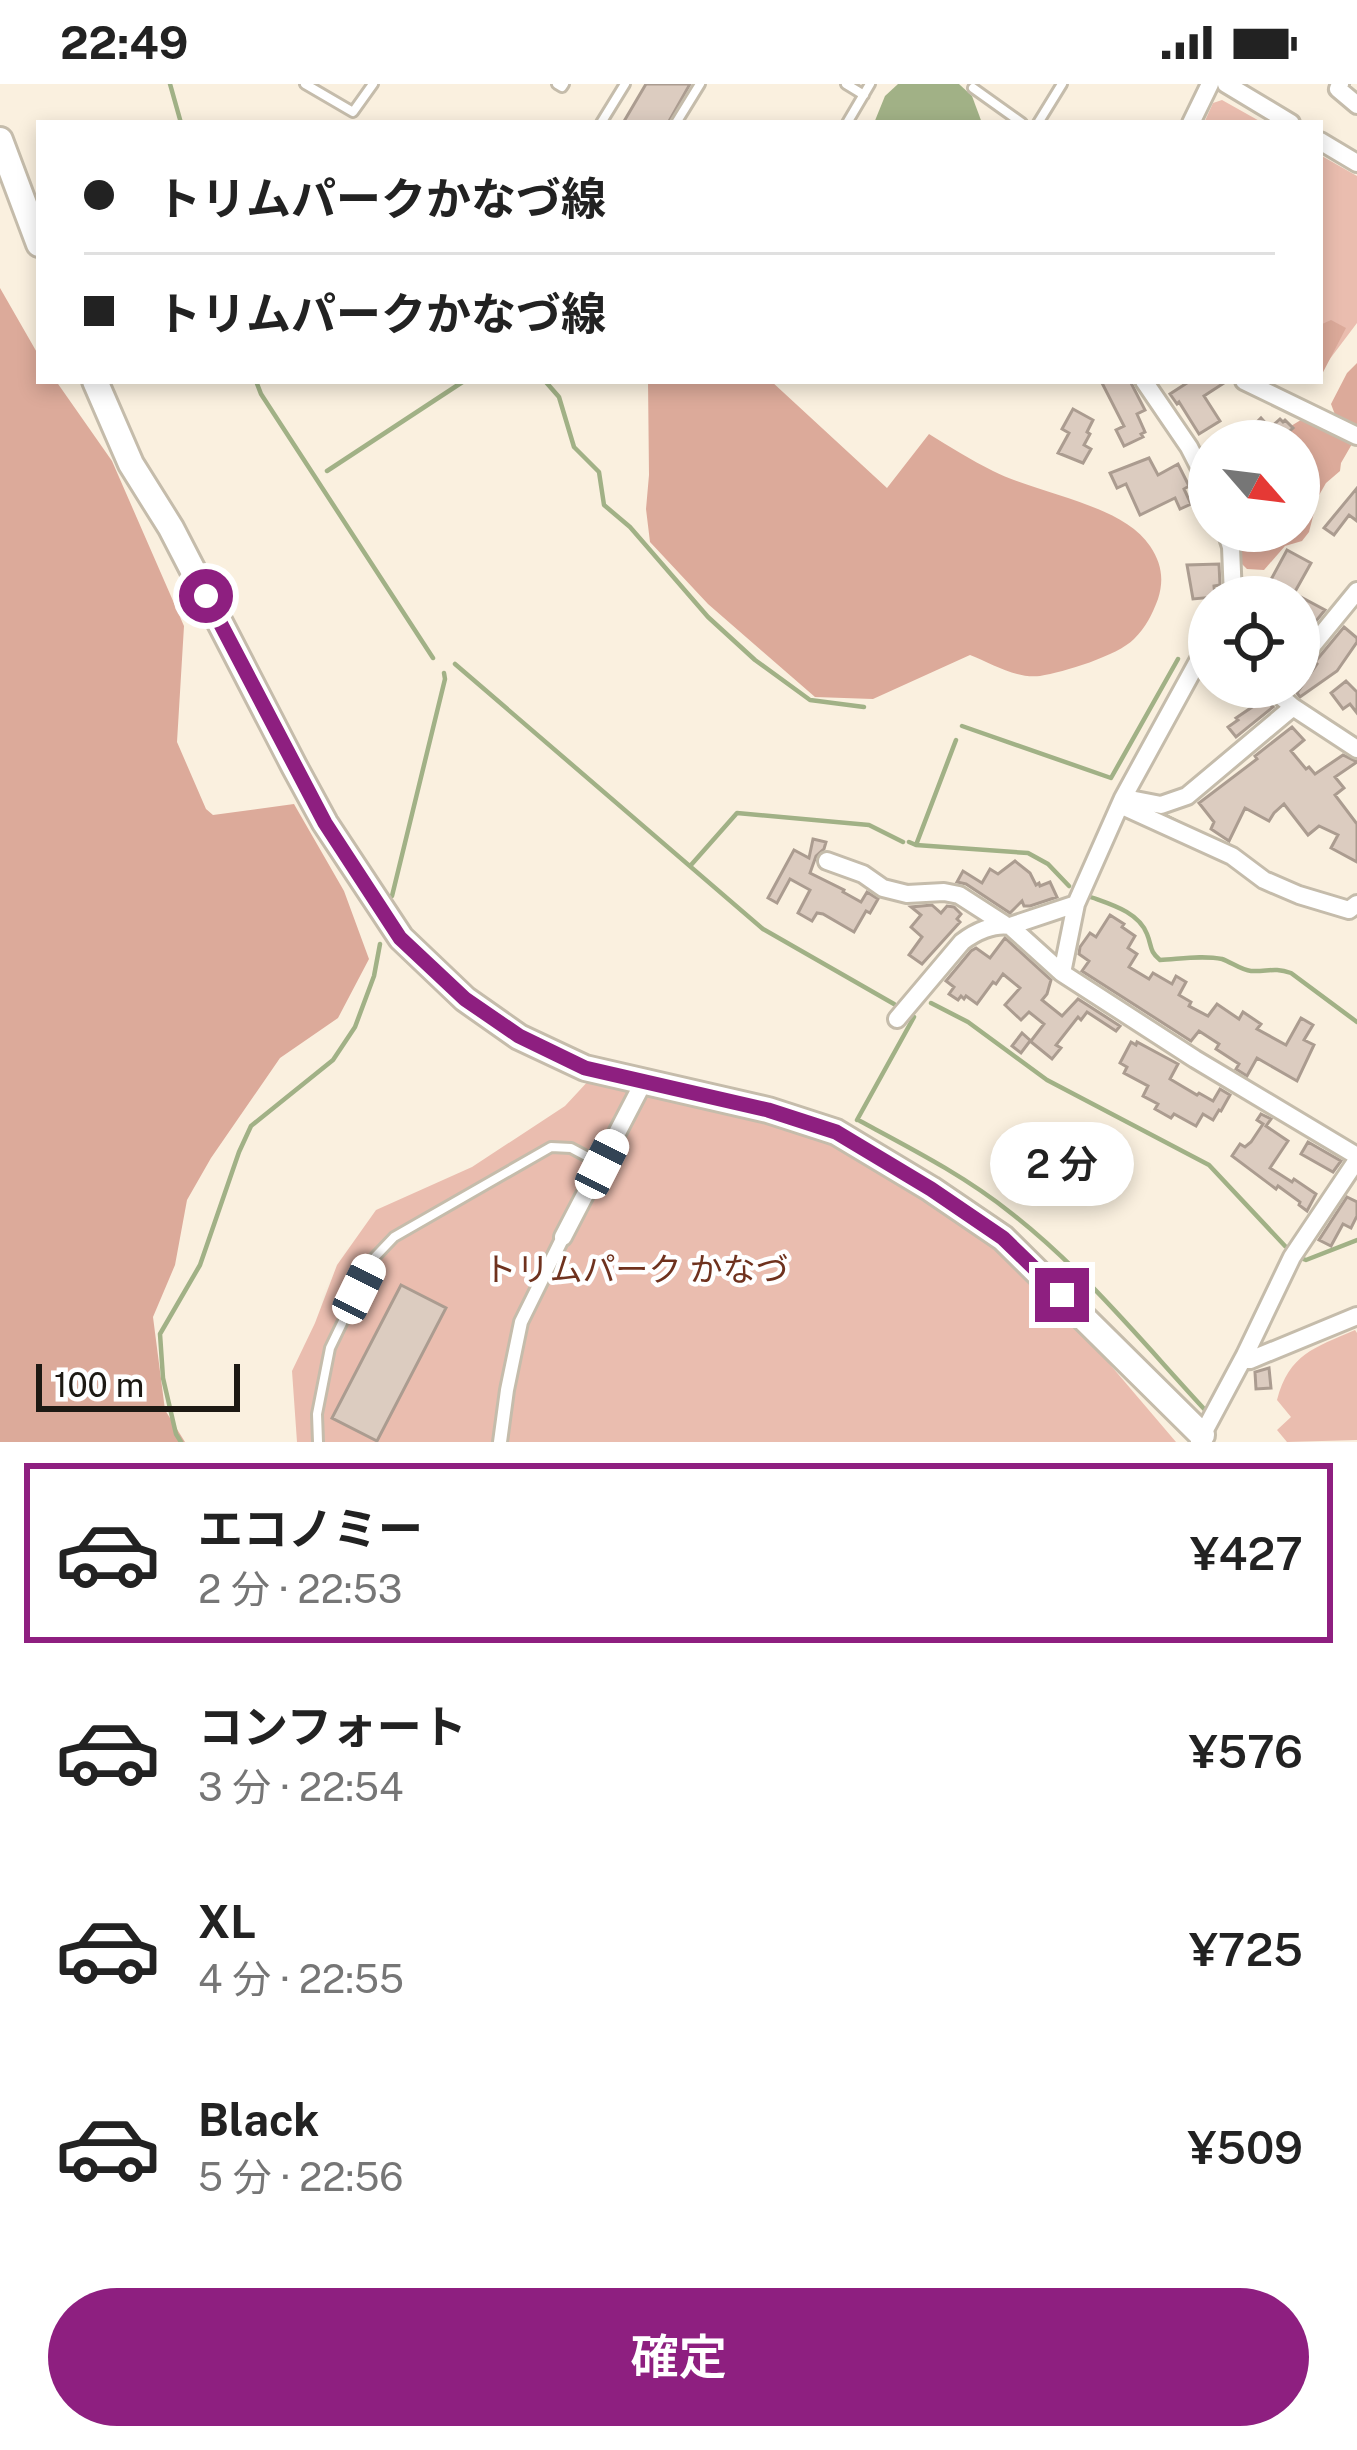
<!DOCTYPE html>
<html lang="ja">
<meta charset="utf-8">
<style>
body{margin:0;font-family:"Public Sans","Noto Sans JP",sans-serif;background:#f2f2f2;color:#222;height:100vh;display:flex;flex-direction:column;font-size:45px;white-space:nowrap}
*{box-sizing:border-box;margin:0}
p{font-size:39px;color:#767676}
.icon{flex:none;width:66px;height:66px;fill:none;stroke:currentColor;stroke-width:2;stroke-linecap:round;stroke-linejoin:round}
.map{position:relative;height:1358px;overflow:hidden}
.side{display:flex;flex-direction:column;background:#fff;flex:1}
.side>*{flex:none}
.banner{position:absolute;left:36px;top:36px;width:1287px;height:264px;border-radius:0px;box-shadow:0 6px 18px #0003;display:grid;align-content:center;height:264px;padding:0 48px;background:#fff}
.needle{width:78px;rotate:118deg}
.tools{position:absolute;left:1188px;top:336px;display:grid;gap:24px}
.tools a{display:grid;place-items:center;width:132px;height:132px;border-radius:50%;background:#fff;box-shadow:0 6px 18px #0003;font-size:60px}
.scale{position:absolute;left:36px;bottom:30px;width:204px;box-sizing:border-box;padding-left:12px;border:6px solid #1d1913;border-top:0;font-size:33px;line-height:42px;white-space:nowrap;color:#1d1913;-webkit-text-stroke:9px #fff;paint-order:stroke}
.end{position:absolute;width:54px;height:54px;margin:-27px;border:15px solid #8e1f80;background:#fff;box-shadow:0 0 0 6px #fff}
.from{border-radius:50%}
.bubble{position:absolute;height:84px;border-radius:42px;background:#fff;box-shadow:0 6px 18px #0003;font-size:39px;font-weight:600;line-height:84px;text-align:center}
.car{position:absolute;width:36px;height:72px;margin:-36px -18px;border-radius:15px;box-shadow:0 0 9px 3px #0007;background:linear-gradient(#fff 24%,#345 0 40%,#fff 0 76%,#345 0 86%,#fff 0)}
.banner b{display:flex;align-items:center;gap:42px;height:114px;font-size:45px}
.banner b+b{border-top:3px solid #e0e0e0}
.banner i{width:30px;height:30px;background:#222}
ul{padding:21px 0 0;list-style:none}
li{display:flex;align-items:center;gap:36px;height:180px;margin:0 24px 18px;padding:0 24px;border:6px solid transparent;border-radius:0px}
li div{flex:1}
li b{display:block;font-size:45px}
li em{font-style:normal;font-weight:600}
li.active{border-color:#8e1f80}
li>.icon{width:108px;height:108px;stroke-width:1.5}
.button{display:flex;gap:24px;margin-top:auto;padding:24px 48px}
.button a{flex:1;height:138px;border-radius:72px;background:#8e1f80;color:#fff;font-size:48px;font-weight:600;line-height:138px;text-align:center}
.status{display:flex;justify-content:space-between;align-items:center;height:84px;padding:0 60px;background:#fff;direction:ltr}
.status svg{height:33px;fill:currentColor}
.map>svg:first-child{display:block}
</style>
<div class="status"><b>22:49</b><svg viewBox="0 0 49 12"><path d="M0 12V9h3v3zM5 12V6h3v6zM10 12V3h3v9zM15 12V0h3v12zM26 1h20v11H26zM47 4h2v5h-2z"/></svg></div>
<div class="map">
<svg width="1357" height="1358" viewBox="0 0 1357 1358">
<rect width="100%" height="100%" fill="#faf0df"/>
<path fill="#eabdaf" d="M1222 16 1263 39H1204L1213 19Z
M1320 71 1357 92V239L1320 288Z
M591 994 826 1053 1000 1162 1032 1189 1176 1358H297L292 1287 315 1239 337 1181 376 1126 472 1083 565 1022Z
M1355 1246 1357 1249V1356L1287 1358 1277 1346 1291 1333 1277 1316C1289 1270 1314 1264 1355 1246Z"/>
<path fill="#dcaa9a" d="M0 204 39 272V297H56L112 377 184 542 177 658 206 725 213 731 294 720 344 807 369 875 338 934 280 974 211 1074 187 1116 175 1181 153 1233 165 1326 185 1358H0Z
M1331 236 1346 244 1320 294V241Z
M1357 279V343L1337 336 1331 320 1347 289Z
M648 297H771L887 404 929 350C950 363 971 376 993 387 1039 410 1122 420 1150 462 1162 480 1164 496 1158 515 1152 531 1146 543 1134 555 1117 572 1064 588 1040 592 1016 595 991 579 970 571L873 615 815 613 708 520 650 458 646 425 649 391Z
M1304 334 1351 354 1352 360 1341 379 1340 387 1326 399 1318 413 1309 448 1302 457 1285 462 1264 486 1247 485 1237 475 1235 447H1299V357H1286L1291 342Z"/>
<path fill="#a1b186" d="M898 0H959L972 12 982 39H874L885 12Z"/>
<g fill="none" stroke-linecap="round" stroke-linejoin="round">
<path stroke="#a1b186" stroke-width="4.5" d="M170 0 181 39
M256 297 261 310 433 574
M545 297 559 313 574 363 599 388 604 421 630 443 708 533 755 576 810 616 864 623
M327 387 464 297
M455 580 763 845 894 920
M962 642 1111 694 1178 575
M1160 729 1181 740
M909 758 916 761 956 656
M916 761 1028 769 1048 780 1069 802
M691 781 737 729 869 741 903 758
M392 812 445 595 444 589
M1088 812C1109 820 1138 827 1147 850 1152 862 1149 867 1160 876 1180 875 1202 871 1222 875 1231 878 1241 886 1251 887 1267 888 1274 883 1291 889L1357 938
M931 919 968 938 1047 996 1209 1081 1285 1162
M857 1036 914 933
M860 1037C912 1065 965 1092 1011 1129 1084 1186 1144 1260 1207 1328
M1298 1173 1306 1176 1357 1156
M181 1358 176 1350 163 1294 160 1250 200 1181 239 1068 251 1042 333 976 355 943 374 892 380 860"/>
</g>
<path fill="#dcccc0" stroke="#ab9c90" stroke-width="3" d="M646 0H690L668 39H623Z
M1101 297H1130L1145 326 1137 330 1145 348 1141 350 1143 353 1124 362 1116 346 1124 342Z
M1190 297H1227L1204 312 1220 337 1199 350 1179 318 1177 320 1170 310Z
M1073 325 1093 336 1087 348 1090 350 1084 361 1091 365 1083 379 1058 369 1069 349 1062 345Z
M1261 334 1270 344 1280 335 1283 338 1285 336 1293 344 1279 357H1266L1252 343Z
M1149 374 1158 391 1178 380 1189 402 1184 405 1191 420 1180 425 1175 414 1140 431 1126 400 1117 404 1110 389Z
M1357 404V437L1349 431 1334 451 1324 444Z
M1287 466 1311 479 1292 513H1286L1267 503Z
M1219 480 1220 501 1214 502 1215 513 1193 515 1187 481Z
M1299 512 1325 526 1303 553 1299 550V541L1305 533 1299 530Z
M1344 543 1357 554V558L1337 587 1300 613 1297 609 1317 580 1315 578Z
M1346 597 1357 608V629L1350 620 1343 625 1331 609Z
M1248 603H1258L1261 612 1273 623 1236 653 1228 643 1238 636 1236 634 1258 619 1244 611Z
M1292 643 1304 656 1291 667 1306 685 1309 683 1315 690 1343 671 1357 678 1335 693 1344 704 1335 711 1357 740V778L1331 764 1338 751 1319 742 1308 751 1284 720 1274 729 1269 737 1245 724 1229 757 1211 745 1214 738 1199 719 1257 675 1255 672Z
M813 755 826 758 824 765 816 772 810 789 844 806 843 808 861 818 867 808 878 815 870 829 866 827 854 848 823 830 817 829 812 837 798 829 810 806 790 795 777 819 768 814 794 766 809 774Z
M1015 777 1030 789 1036 801 1039 799 1040 802 1050 798 1057 813 1030 822H1024L1022 817 1010 829 966 800 957 798 963 787 982 799 990 785 998 790Z
M932 821 941 829 947 822 954 823 961 830 957 835 960 838 922 880 909 871 922 853 911 843 921 831 911 823Z
M1110 831 1124 840 1122 843 1135 852 1128 864 1137 870 1129 883 1149 895 1153 889 1172 900 1176 892 1186 898 1179 911 1191 918 1189 922 1208 932 1217 920 1239 935 1243 928 1261 940 1257 945 1286 961 1301 934 1313 941 1304 956 1314 961 1297 997 1257 974 1247 992 1236 985 1239 980 1216 965 1219 960 1199 947 1191 957 1082 887 1089 877 1079 870 1080 863 1090 849 1096 853Z
M1005 854 1051 896 1047 910 1042 916 1062 932 1078 915 1120 942 1116 947 1087 928 1081 936 1078 933 1056 961 1061 964 1052 975 1030 957 1021 969 1012 962 1022 949 1031 957 1044 940 1029 928 1021 936 1005 921 1020 904 1003 890 996 900 993 898 977 920 966 912 964 915 961 912 958 916 949 910 954 903 946 897 971 867 976 864 990 874Z
M1131 958 1136 961 1137 958 1178 980 1170 995 1197 1011 1199 1009 1213 1017 1220 1005 1230 1011 1221 1027 1219 1026 1213 1036 1203 1030 1196 1042 1174 1030 1171 1034 1155 1025 1158 1020 1143 1012 1148 1002 1124 989 1127 983 1120 979Z
M1261 1030 1271 1035 1266 1042 1288 1057 1270 1084 1292 1098 1294 1095 1316 1110 1307 1127 1299 1121 1300 1118 1278 1102 1276 1105 1232 1072 1240 1060 1245 1063 1251 1058 1263 1040 1257 1036Z
M1308 1058 1341 1077 1333 1088 1301 1070Z
M1347 1113 1357 1118V1132L1351 1144 1343 1140 1331 1162 1319 1156Z
M401 1201 446 1224 377 1357 332 1334Z
M1269 1284 1271 1304 1256 1305 1255 1288Z"/>
<g fill="none" stroke-linecap="round" stroke-linejoin="round">
<defs>
<path id="service" d="M305 0 353 28 373 0
M557 0 562 3 564 0
M846 0 864 11
M973 4 1022 39
M601 39 625 0
M676 39 700 0
M847 39 870 0
M1038 39 1062 0
M318 1358 317 1330 330 1264 373 1175 394 1153 551 1063 571 1064 601 1080"/>
<path id="pedestrian" d="M500 1358 507 1306 521 1238 563 1153"/>
<path id="minor" d="M1226 0 1291 39
M1340 0 1338 5 1357 21
M1191 39 1210 0
M1320 57 1357 79
M1144 297 1189 363 1209 402
M1244 297 1357 352
M1226 447 1231 463 1233 513
M1209 557 1123 714 1076 820 1062 889 1195 975 1357 1072
M1299 583 1303 573 1357 507
M1270 603 1293 623 1357 665
M1125 714 1161 721 1187 712 1293 623
M1120 721 1232 772 1264 796 1299 811 1349 826 1357 820
M827 777 863 790 883 804 907 810 944 808 959 811 1004 840
M1010 842 1062 889
M897 935 962 858C975 848 994 839 1010 842L1076 820
M563 1153 643 999
M1245 1271 1250 1276 1357 1232
M1199 1357 1245 1271 1292 1173 1357 1076"/>
<path id="secondary" d="M0 56 39 160
M95 297 131 380 171 444 294 682 325 739 401 854 465 915 519 953 585 984 768 1026 836 1048 931 1105 1003 1154 1202 1351"/>
</defs>
<use href="#service" stroke="#c5bcab" stroke-width="14"/>
<use href="#pedestrian" stroke="#c5bcab" stroke-width="18"/>
<use href="#minor" stroke="#c5bcab" stroke-width="22"/>
<use href="#secondary" stroke="#c5bcab" stroke-width="30"/>
<use href="#service" stroke="#fff" stroke-width="8"/>
<use href="#pedestrian" stroke="#fff" stroke-width="12"/>
<use href="#minor" stroke="#fff" stroke-width="16"/>
<use href="#secondary" stroke="#fff" stroke-width="24"/>
</g>
<g fill="none" stroke-linecap="round" stroke-linejoin="round">
<path stroke="#8e1f80" stroke-width="15" d="M206 512 325 739 400 854 465 915 519 952 585 984 768 1026 836 1048 931 1105 1003 1154 1062 1211"/>
</g>
<g text-anchor="middle" dominant-baseline="central" stroke-width="9" stroke-linejoin="round" paint-order="stroke">
<g font-size="33" fill="#6f321e" stroke="#fff">
<text x="636" y="1185">トリムパーク かなづ</text>
</g>
</g>
</svg>
<div class="tools">
<a><svg class="needle" viewBox="-14 -14 28 28"><path d="M0-13l5 13h-10z" fill="#e53935"/><path d="M0 13l5-13h-10z" fill="#767676"/></svg></a>
<a><svg class="icon" aria-label="locate" viewBox="0 0 24 24"><circle cx="12" cy="12" r="6"/><path d="M12 2v4M12 18v4M2 12h4M18 12h4"/></svg></a>
</div>
<div class="scale">100 m</div>
<i class="end from" style="left:206px;top:512px"></i>
<i class="end" style="left:1062px;top:1211px"></i>
<div class="bubble" style="left:990px;top:1038px;width:144px">2 分</div>
<i class="car" style="left:602px;top:1080px;rotate:27deg"></i>
<i class="car" style="left:359px;top:1205px;rotate:26deg"></i>
<div class="banner">
<b><i class="from"></i>トリムパークかなづ線</b>
<b><i></i>トリムパークかなづ線</b>
</div>
</div>
<section class="side">
<ul>
<li class="active"><svg class="icon" aria-label="car" viewBox="0 0 24 24"><path d="M5 17H2v-5l4-1 3-4h7l3 4 3 1v5h-3M9 17h6M6 11h13"/><circle cx="7" cy="17" r="2"/><circle cx="17" cy="17" r="2"/></svg><div><b>エコノミー</b><p>2 分 · 22:53</p></div><em>¥427</em></li>
<li><svg class="icon" aria-label="car" viewBox="0 0 24 24"><path d="M5 17H2v-5l4-1 3-4h7l3 4 3 1v5h-3M9 17h6M6 11h13"/><circle cx="7" cy="17" r="2"/><circle cx="17" cy="17" r="2"/></svg><div><b>コンフォート</b><p>3 分 · 22:54</p></div><em>¥576</em></li>
<li><svg class="icon" aria-label="car" viewBox="0 0 24 24"><path d="M5 17H2v-5l4-1 3-4h7l3 4 3 1v5h-3M9 17h6M6 11h13"/><circle cx="7" cy="17" r="2"/><circle cx="17" cy="17" r="2"/></svg><div><b>XL</b><p>4 分 · 22:55</p></div><em>¥725</em></li>
<li><svg class="icon" aria-label="car" viewBox="0 0 24 24"><path d="M5 17H2v-5l4-1 3-4h7l3 4 3 1v5h-3M9 17h6M6 11h13"/><circle cx="7" cy="17" r="2"/><circle cx="17" cy="17" r="2"/></svg><div><b>Black</b><p>5 分 · 22:56</p></div><em>¥509</em></li>
</ul>
<div class="button"><a>確定</a></div>
</section>
